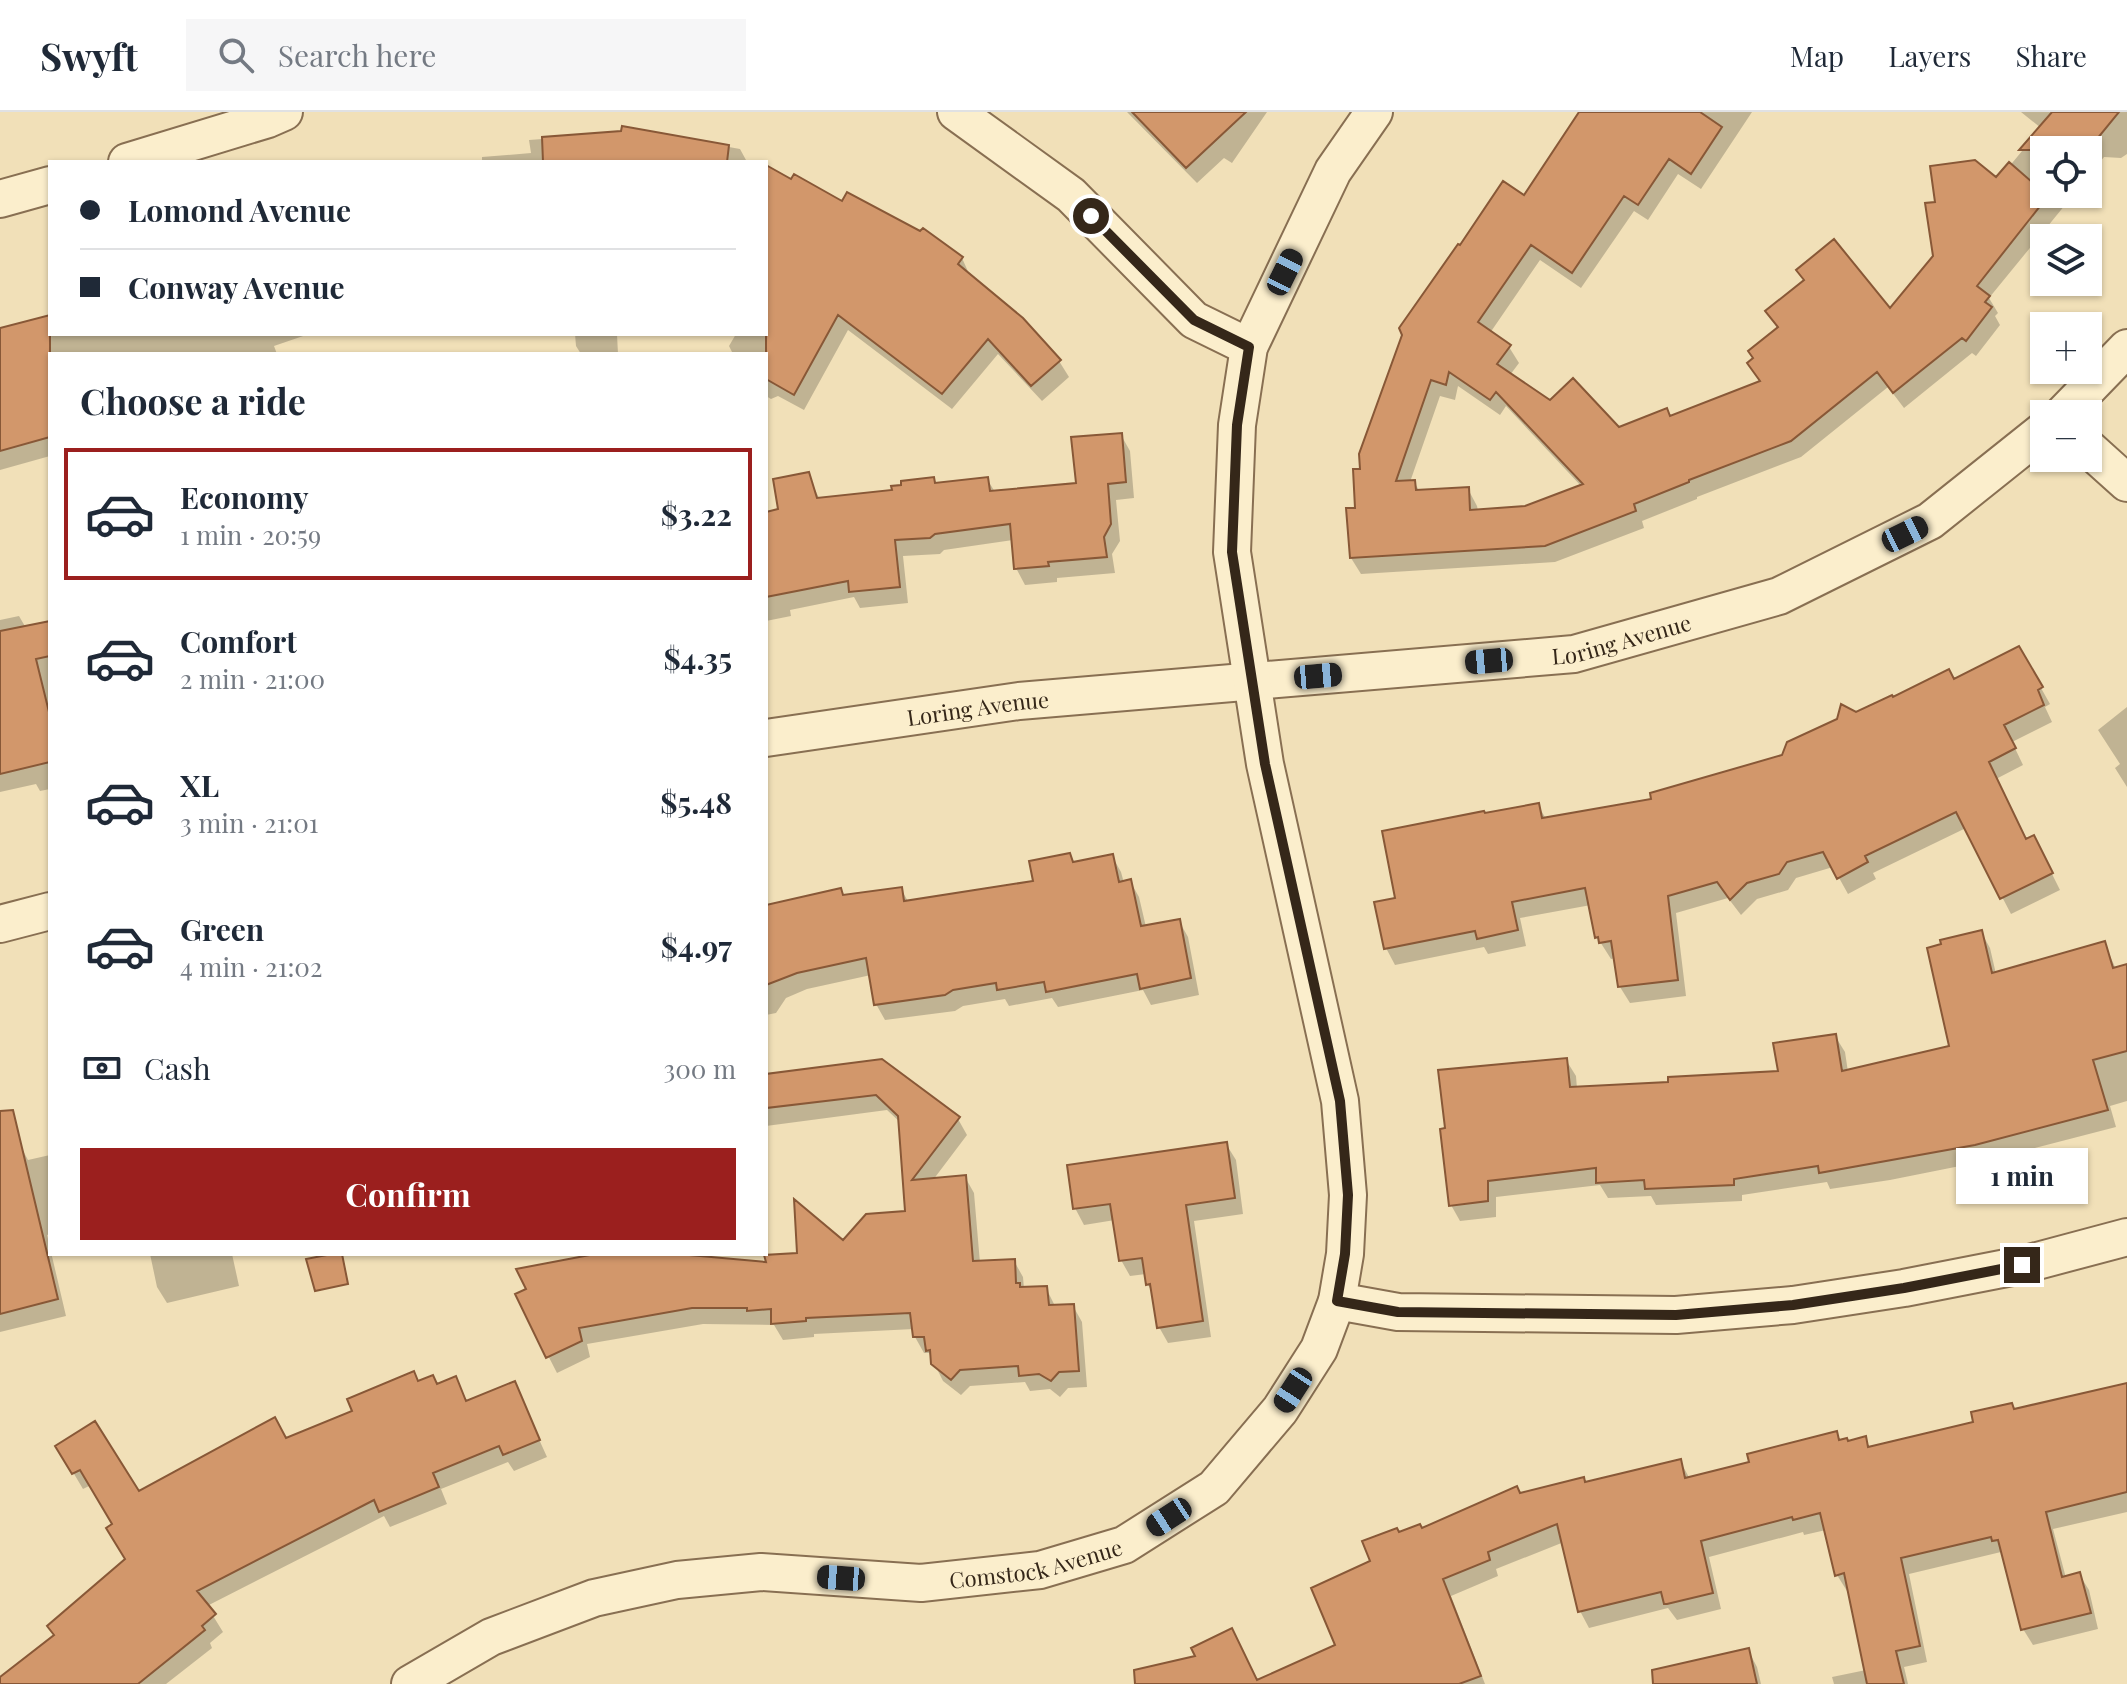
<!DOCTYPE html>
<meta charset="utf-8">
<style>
body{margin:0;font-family:"Playfair Display",serif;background:#f6f6f7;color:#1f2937;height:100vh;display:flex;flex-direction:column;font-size:30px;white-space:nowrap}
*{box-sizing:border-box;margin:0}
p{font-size:26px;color:#747a83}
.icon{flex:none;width:44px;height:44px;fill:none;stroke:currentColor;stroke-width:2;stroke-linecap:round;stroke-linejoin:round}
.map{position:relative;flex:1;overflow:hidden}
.panel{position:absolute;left:48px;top:240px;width:720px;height:904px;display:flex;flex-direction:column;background:#fff;border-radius:0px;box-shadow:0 2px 6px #0004}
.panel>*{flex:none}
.top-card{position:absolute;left:48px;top:48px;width:720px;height:176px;border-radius:0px;box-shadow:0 2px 6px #0004;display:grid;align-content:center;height:176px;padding:0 32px;background:#fff}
.controls{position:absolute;left:2030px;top:24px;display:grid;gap:16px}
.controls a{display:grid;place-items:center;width:72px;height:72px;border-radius:0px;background:#fff;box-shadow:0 2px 6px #0004;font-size:40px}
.end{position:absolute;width:36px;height:36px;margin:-18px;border:10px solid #352719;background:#fff;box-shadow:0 0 0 4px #fff}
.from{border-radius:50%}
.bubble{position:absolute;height:56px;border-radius:0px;background:#fff;box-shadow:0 2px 6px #0004;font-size:26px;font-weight:700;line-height:56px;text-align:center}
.car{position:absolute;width:24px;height:48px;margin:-24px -12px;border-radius:10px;box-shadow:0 0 6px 2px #0007;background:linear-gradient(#222 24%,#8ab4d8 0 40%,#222 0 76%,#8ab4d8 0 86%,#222 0)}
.top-card b{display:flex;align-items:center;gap:28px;height:76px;font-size:30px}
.top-card b+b{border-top:2px solid #e0e1e3}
.top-card i{width:20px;height:20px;background:#1f2937}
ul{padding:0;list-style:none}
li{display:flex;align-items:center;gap:24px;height:132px;margin:0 16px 12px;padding:0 16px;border:4px solid transparent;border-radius:0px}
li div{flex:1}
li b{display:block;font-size:30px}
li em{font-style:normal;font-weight:700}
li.active{border-color:#9b1f1e}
li>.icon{width:72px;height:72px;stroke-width:1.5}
h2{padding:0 32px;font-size:36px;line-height:96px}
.pay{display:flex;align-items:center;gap:20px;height:88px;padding:0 32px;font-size:30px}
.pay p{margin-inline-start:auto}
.cta{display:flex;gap:16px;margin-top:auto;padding:16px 32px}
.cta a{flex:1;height:92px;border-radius:0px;background:#9b1f1e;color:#fff;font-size:32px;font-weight:700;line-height:92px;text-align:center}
header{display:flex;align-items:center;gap:48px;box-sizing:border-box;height:112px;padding:0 40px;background:#fff;border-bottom:2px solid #e0e1e3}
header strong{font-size:38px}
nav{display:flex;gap:44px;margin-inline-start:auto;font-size:28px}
.search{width:560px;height:72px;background:#f6f6f7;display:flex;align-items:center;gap:20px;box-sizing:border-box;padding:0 28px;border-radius:0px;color:#747a83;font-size:30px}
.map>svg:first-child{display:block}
</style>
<header>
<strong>Swyft</strong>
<div class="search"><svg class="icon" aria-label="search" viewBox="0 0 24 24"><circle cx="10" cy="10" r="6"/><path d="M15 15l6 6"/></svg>Search here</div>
<nav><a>Map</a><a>Layers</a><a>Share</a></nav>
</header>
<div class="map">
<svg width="2127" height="1572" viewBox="0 0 2127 1572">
<rect width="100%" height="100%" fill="#f1e0b8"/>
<path fill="#0003" fill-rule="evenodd" d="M1127 0H1267L1232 51 1224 46 1197 71Z
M1580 0H1752L1701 77 1678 62 1648 108 1634 99 1581 176 1540 148 1490 221 1509 235 1519 251 1510 263 1550 291 1618 317 1670 306 1761 271 1749 252 1778 218 1768 199 1805 170 1798 158 1890 199 2041 16 2021 0H2127V42L2121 46 2104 45 2088 65V38H2044V82H2074L1989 186 1998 201 1995 204 2000 213 1976 244 1972 241 1904 296 1888 275 1801 345 1697 385V387L1642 409 1644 416 1555 450 1361 462 1351 446 1363 359 1525 86ZM1458 274 1500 303 1506 294 1582 375 1526 396 1478 399 1477 394 1468 377 1420 380 1414 370H1410L1440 284 1455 288Z
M624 16 740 37 746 48 756 50H482V45L531 41 529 28 623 21Z
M766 55 962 146 970 164 1059 249 1069 265 1042 289 998 242 952 297 848 218 804 298 778 284 771 287 766 284V242H733L729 234 736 222H766Z
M50 205V222H309L274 234 277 242H50V344L0 358V219Z
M575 222H617L618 242H581L576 234Z
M1121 323 1130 339 1134 386 1116 388 1120 429 1112 442 1115 461 1057 466V470L1025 473 1016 456 1013 428 944 438 940 442 903 444 908 491 860 496 854 485 790 498 791 504 766 509V402L780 399 808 363 820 388 894 380 933 367 936 373 987 367 995 380 1078 373Z
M19 504 26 516 50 511V677L40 679 36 672 0 680V508Z
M2019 537 2050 592 2045 595 2052 610 2012 630 2023 653 1996 667 2026 729 2042 742 2060 778 2011 802 1966 716 1873 761 1876 767 1848 782 1833 755 1796 766 1788 778 1757 787 1741 803 1728 786 1676 801 1686 884 1630 891 1620 875 1616 846 1611 847 1597 825 1591 793 1520 806 1526 834 1488 842 1484 835 1395 853 1386 836 1397 787 1484 703 1538 693 1546 707 1654 688 1784 644 1856 602 1893 588 1954 569Z
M2127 595V675L2115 656 2120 652 2098 618Z
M1069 743 1074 752 1112 744 1121 760 1124 771 1130 769 1139 785 1146 815 1179 809 1188 825 1199 883 1151 893 1143 878 1058 895 1052 886 1009 894 1005 887 963 894 955 899 885 908 876 892 871 863 807 877 786 886 776 901 766 903V799L901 777 909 791 1036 771Z
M1981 820 1990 836 1996 862 2104 831 2116 857 2127 854V989L2110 994 2116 1015 1985 1049 1890 1068 1830 1077 1827 1070 1742 1083V1089L1656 1093 1651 1084 1608 1086 1600 1073 1496 1085V1105L1460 1109 1451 1093 1566 948 1576 964 1577 977 1670 972 1780 961 1835 924 1845 940 1848 960 1952 935Z
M882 949 958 1007 967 1023 933 1068 965 1065 974 1081 980 1151 1014 1149 1023 1165 1024 1177 1046 1176 1055 1194H1073L1082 1210 1087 1275 1068 1276 1060 1285 1050 1277 1030 1279 1025 1270 970 1274 961 1283 943 1269 929 1241H924L915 1225 914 1217 814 1222V1225L783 1228 774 1213 703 1212 587 1232 590 1245 557 1261 517 1183 603 1142H678L769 1153 843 1131 907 1101 901 1011 887 998 766 1014V964Z
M1226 1032 1236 1048 1243 1102 1194 1109 1211 1225 1168 1231 1159 1215 1154 1183 1148 1173 1146 1162 1130 1164 1121 1148 1115 1108 1084 1113 1075 1096Z
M20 1033 28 1048 50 1043V1122L47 1123 66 1204 0 1220V1038Z
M150 1142H232L239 1174 167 1191 157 1175Z
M455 1266 468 1291 514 1272 547 1345 514 1359 508 1350 441 1377 447 1392 390 1415 384 1404 207 1494 223 1520 210 1531 212 1536 166 1572H0V1568L55 1525 127 1448 114 1412 91 1373 83 1377 58 1335 138 1381 286 1328 418 1271 438 1274Z
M2127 1272V1400L2053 1417 2066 1466 2079 1462 2089 1478 2098 1517 2033 1533 2023 1517 2001 1440 1909 1462 1927 1550 1904 1555 1908 1572H1834L1832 1565 1866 1558 1850 1479H1847L1837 1463 1826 1418 1804 1423 1803 1420 1709 1445 1721 1497 1677 1508 1668 1496 1589 1516 1580 1499 1564 1430 1496 1457 1498 1464 1451 1484 1485 1572H1141L1257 1570 1337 1534 1372 1450 1399 1422 1422 1418 1520 1383 1585 1372 1680 1349 1690 1367 1751 1351 1836 1321 1840 1329 1848 1331 1865 1326 1870 1336Z
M1748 1538 1757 1555 1761 1572H1708Z"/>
<path fill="#d2976b" stroke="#885837" stroke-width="2" fill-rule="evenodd" d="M1132 0H1246L1186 56Z
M1579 0H1700L1722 15 1691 62 1669 47 1638 93 1624 84 1572 161 1531 133 1478 210 1511 233 1497 252 1550 288 1573 266 1619 315 1667 296 1670 304 1760 269 1747 251 1753 246 1748 239 1778 215 1765 199 1804 168 1796 158 1834 127 1890 196 1933 144 1925 91 1935 90 1930 54 1975 48 1996 65 2009 50 2048 84 1977 174 1990 184 1985 190 1992 195 1966 229 1962 226 1893 281 1877 260 1791 329 1689 368V370L1634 392 1636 399 1545 434 1350 446 1346 396H1355L1353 357H1360L1359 342 1402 223 1399 216 1458 132 1460 133 1503 69 1524 83ZM1449 260 1490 288 1496 280 1583 372 1525 394 1470 398 1469 375 1416 378 1415 368 1396 369 1431 268 1446 273Z
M2052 0H2119L2088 38H2019Z
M622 14 729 33 727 50H543L542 25 621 19Z
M766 53 791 67 794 62 842 89 847 80 920 119 923 116 963 145 958 152 1023 206 1061 248 1031 274 988 227 942 282 838 203 794 283 766 267Z
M50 203V325L0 339V216Z
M1122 321 1126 370 1108 372 1111 412 1104 425 1107 445 1048 450 1049 454 1014 457 1010 412 935 422 930 426 895 428 900 475 849 480 848 469 766 485V400L778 397 773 367 809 360 817 386 892 378 891 374 901 373V369L934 365 935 371 988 365 990 379 1076 371 1071 325Z
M50 509V544L36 547 50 604V650L0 662V519Z
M2019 534 2043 575 2038 578 2044 593 2004 613 2016 636 1989 650 2026 727 2034 723 2053 761 2000 787 1956 700 1865 744 1868 750 1837 767 1823 740 1787 750 1779 762 1747 771 1730 788 1717 770 1668 784 1678 868 1618 875 1611 829 1599 831 1598 825 1595 826 1585 776 1512 790 1518 818 1477 827 1475 819 1384 837 1374 790 1395 786 1382 719 1484 699 1485 701 1539 691 1542 706 1651 687 1650 681 1782 643 1787 630 1837 607 1841 592 1856 600 1892 583 1893 585 1949 557 1954 567Z
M1070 741 1073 750 1113 742 1119 770 1131 767 1141 814 1180 807 1191 866 1140 877 1137 862 1046 880 1044 870 997 878 996 871 953 878 945 883 874 893 866 846 797 861 766 873V793L841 776 843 783 902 775 904 789 1033 769 1029 749Z
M1982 818 1992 861 2105 829 2113 856 2127 852V939L2093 948 2108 998 1975 1033 1819 1061 1818 1054 1734 1067V1073L1645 1077 1644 1068 1596 1071V1056L1488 1069V1089L1449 1094 1440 1017 1445 1016 1438 958 1567 946 1570 975 1668 970V965L1778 959 1773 931 1836 922 1842 959 1949 934 1927 836 1941 832 1940 828Z
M882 947 960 1005 912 1068 966 1063 973 1149 1015 1147 1016 1171H1020V1175L1047 1174 1049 1193 1074 1192 1079 1259 1059 1260 1051 1269 1039 1262 1019 1264 1018 1254 960 1258 951 1268 931 1252 930 1238 926 1239 924 1225H913L910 1201 806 1206V1209L771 1212V1197L747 1199V1196H692L579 1216 582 1229 546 1246 515 1182 526 1177 516 1157 595 1142H678L766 1150 764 1143 797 1141 794 1087 843 1128 866 1102 905 1099 898 1004 876 983 766 996V962Z
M13 998 58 1187 0 1202V999Z
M1227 1030 1235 1086 1186 1093 1203 1209 1157 1216 1150 1172 1146 1173 1142 1146 1119 1149 1110 1092 1073 1097 1067 1053Z
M332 1142H342L348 1172 315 1179 306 1147Z
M414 1259 418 1269 433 1263 437 1272 456 1264 466 1289 515 1269 540 1328 503 1343 499 1334 433 1361 439 1375 379 1400 374 1388 197 1479 216 1502 202 1514 205 1518 138 1572H0V1565L54 1523 47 1514 125 1447 106 1416 112 1412 80 1358 72 1362 55 1334 95 1309 139 1379 275 1305 286 1326 352 1299 347 1287Z
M2127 1271V1380L2046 1400 2062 1465 2080 1460 2091 1501 2021 1518 1998 1428 1992 1429 1991 1425 1901 1446 1920 1534 1896 1539 1904 1572H1867L1844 1461 1835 1464 1820 1401 1793 1408 1792 1405 1701 1429 1713 1481 1667 1492H1664L1661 1480 1578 1500 1557 1412 1488 1440 1490 1448 1443 1467 1481 1564 1459 1572H1135L1134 1558 1195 1544 1191 1536 1232 1516 1257 1568 1335 1533 1311 1476 1370 1449 1362 1429 1397 1416 1399 1420 1420 1412 1422 1416 1517 1374 1520 1381 1584 1365 1585 1370 1681 1347 1685 1366 1749 1350 1747 1342 1837 1319 1839 1328 1847 1326 1848 1329 1866 1324 1868 1335 1973 1310 1971 1300 2012 1291 2014 1297Z
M1749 1536 1757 1572H1653L1652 1558Z"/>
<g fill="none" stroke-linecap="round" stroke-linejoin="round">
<defs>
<g id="street">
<path d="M956 0 1071 83 1194 208 1249 235"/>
<path d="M127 50 268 7 284 0"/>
<path d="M0 87 50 73"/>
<path d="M2063 302 2127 236"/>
<path d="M2088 336 2127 371"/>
<path id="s1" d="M766 626 1019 589 1574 542 1779 484 1930 409 2044 318"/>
<path d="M0 812 50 799"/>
<path d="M1337 1189 1398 1200 1676 1203 1793 1193 1904 1176 2022 1153 2127 1125"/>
<path id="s2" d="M410 1572 491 1525 594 1486 677 1468 761 1460 921 1471 1040 1458 1124 1433 1214 1376 1280 1298 1319 1237 1337 1189 1345 1142 1348 1083 1340 989 1265 652 1232 440 1237 313 1249 235 1333 59 1374 0"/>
</g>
</defs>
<use href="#street" stroke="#886f52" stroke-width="40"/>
<use href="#street" stroke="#fbeecc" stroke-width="36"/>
</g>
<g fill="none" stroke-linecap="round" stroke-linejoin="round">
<path stroke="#352719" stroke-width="10" d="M1091 104 1194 208 1249 235 1237 313 1232 440 1265 652 1340 989 1348 1083 1345 1142 1337 1189 1398 1200 1676 1203 1793 1193 1904 1176 2022 1153"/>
</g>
<g text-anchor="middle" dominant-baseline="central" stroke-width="6" stroke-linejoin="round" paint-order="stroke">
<g font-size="22" fill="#352719" stroke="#f8ebc8">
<text stroke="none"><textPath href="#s1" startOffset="862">Loring Avenue</textPath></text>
<text stroke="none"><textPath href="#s1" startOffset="214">Loring Avenue</textPath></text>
<text stroke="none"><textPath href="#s2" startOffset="650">Comstock Avenue</textPath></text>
</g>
</g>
</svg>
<div class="controls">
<a><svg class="icon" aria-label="locate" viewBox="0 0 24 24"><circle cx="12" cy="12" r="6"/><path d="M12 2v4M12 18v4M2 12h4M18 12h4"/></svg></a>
<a><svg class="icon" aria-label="layers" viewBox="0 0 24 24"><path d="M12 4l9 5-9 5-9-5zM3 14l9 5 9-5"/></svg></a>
<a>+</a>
<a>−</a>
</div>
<i class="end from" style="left:1091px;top:104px"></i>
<i class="end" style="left:2022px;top:1153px"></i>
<div class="bubble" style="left:1956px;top:1036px;width:132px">1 min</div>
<i class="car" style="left:1285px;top:160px;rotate:26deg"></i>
<i class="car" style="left:1905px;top:422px;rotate:64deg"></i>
<i class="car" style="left:1489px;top:549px;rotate:265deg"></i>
<i class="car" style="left:1318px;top:564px;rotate:85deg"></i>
<i class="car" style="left:1293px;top:1278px;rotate:213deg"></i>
<i class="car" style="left:1169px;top:1405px;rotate:237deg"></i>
<i class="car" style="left:841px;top:1466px;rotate:274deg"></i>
<div class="top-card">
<b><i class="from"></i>Lomond Avenue</b>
<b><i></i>Conway Avenue</b>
</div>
<section class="panel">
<h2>Choose a ride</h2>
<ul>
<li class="active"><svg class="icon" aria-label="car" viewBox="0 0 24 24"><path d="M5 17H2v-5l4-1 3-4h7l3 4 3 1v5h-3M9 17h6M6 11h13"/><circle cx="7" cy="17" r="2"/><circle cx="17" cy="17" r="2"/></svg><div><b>Economy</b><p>1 min · 20:59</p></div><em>$3.22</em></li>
<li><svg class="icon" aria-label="car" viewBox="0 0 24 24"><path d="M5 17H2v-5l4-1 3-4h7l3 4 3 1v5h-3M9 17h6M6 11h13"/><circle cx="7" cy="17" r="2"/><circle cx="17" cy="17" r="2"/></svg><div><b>Comfort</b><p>2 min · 21:00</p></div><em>$4.35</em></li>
<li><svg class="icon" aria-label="car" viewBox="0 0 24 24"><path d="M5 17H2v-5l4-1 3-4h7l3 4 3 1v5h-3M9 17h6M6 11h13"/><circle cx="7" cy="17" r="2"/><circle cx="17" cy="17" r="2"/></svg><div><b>XL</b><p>3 min · 21:01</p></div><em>$5.48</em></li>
<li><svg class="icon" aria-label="car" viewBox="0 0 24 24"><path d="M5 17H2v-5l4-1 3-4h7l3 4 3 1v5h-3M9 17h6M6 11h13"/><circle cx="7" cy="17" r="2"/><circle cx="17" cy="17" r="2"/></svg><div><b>Green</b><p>4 min · 21:02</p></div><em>$4.97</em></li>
</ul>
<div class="pay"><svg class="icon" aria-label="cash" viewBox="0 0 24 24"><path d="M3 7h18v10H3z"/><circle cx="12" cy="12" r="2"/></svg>Cash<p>300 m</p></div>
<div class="cta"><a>Confirm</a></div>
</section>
</div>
